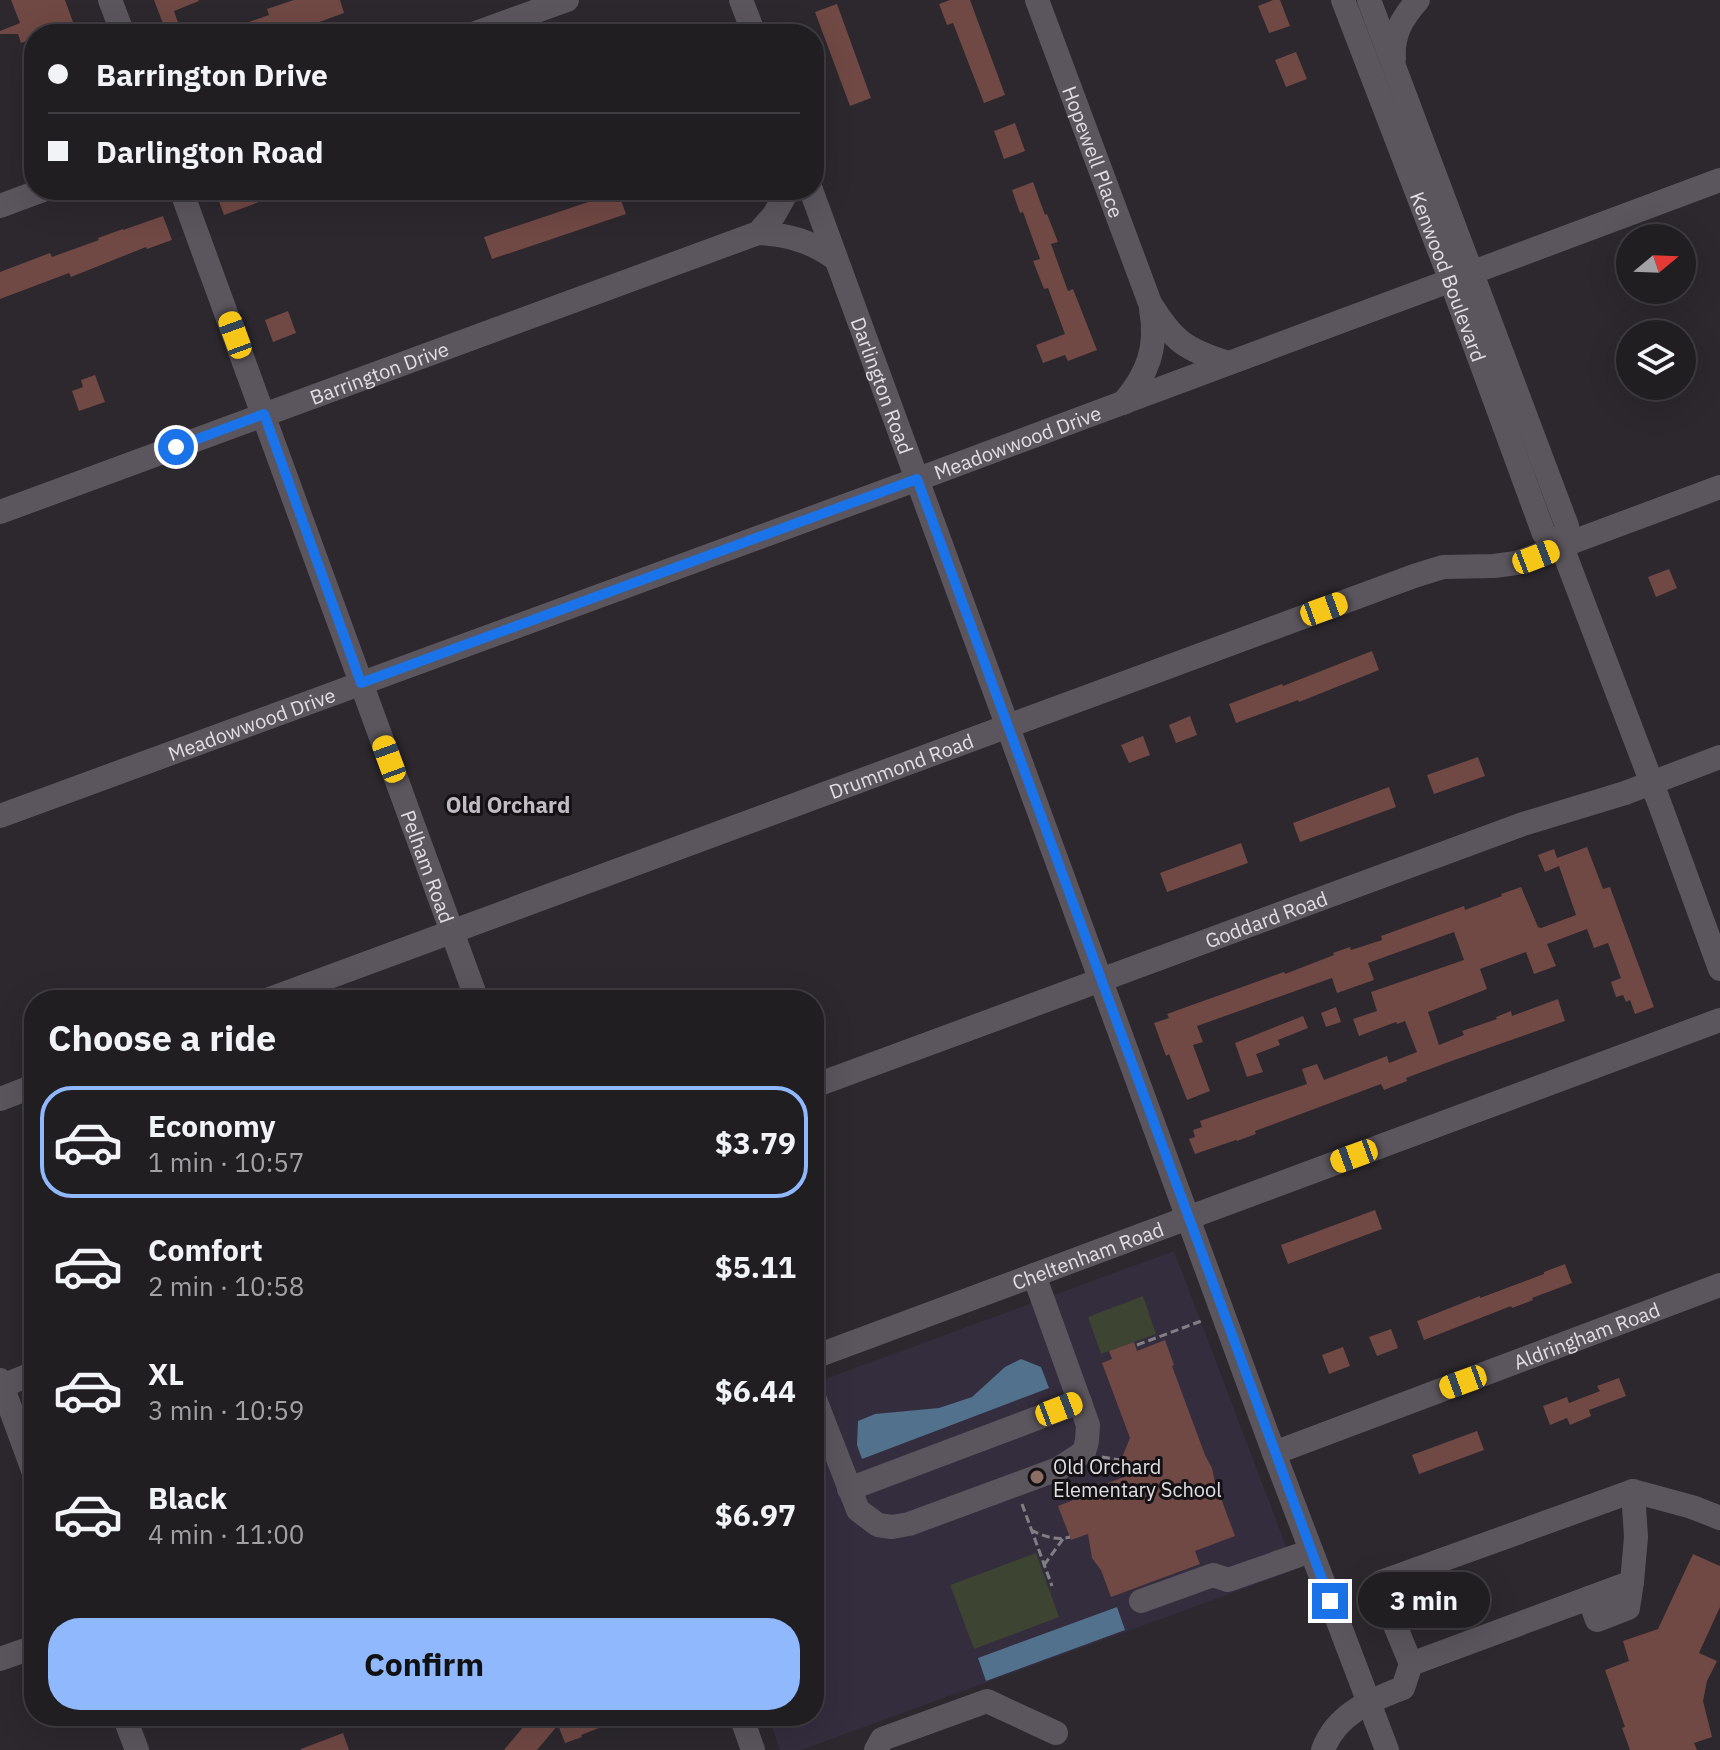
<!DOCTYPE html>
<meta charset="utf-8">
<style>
body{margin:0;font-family:"IBM Plex Sans",sans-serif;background:#2d2b2f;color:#f1f3f6;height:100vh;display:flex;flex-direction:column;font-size:30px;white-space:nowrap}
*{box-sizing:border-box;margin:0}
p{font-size:26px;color:#a2a2a5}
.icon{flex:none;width:44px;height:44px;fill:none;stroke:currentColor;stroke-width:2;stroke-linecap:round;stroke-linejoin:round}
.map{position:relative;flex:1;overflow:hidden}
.drawer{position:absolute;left:24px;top:990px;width:800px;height:736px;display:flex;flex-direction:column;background:#211e22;border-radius:32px;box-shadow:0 8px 32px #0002,0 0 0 2px #3e3c40}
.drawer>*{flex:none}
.banner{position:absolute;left:24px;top:24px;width:800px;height:176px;border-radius:32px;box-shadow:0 8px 32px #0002,0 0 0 2px #3e3c40;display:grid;align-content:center;height:176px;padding:0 24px;background:#211e22}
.needle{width:52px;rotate:71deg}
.controls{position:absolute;left:1616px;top:224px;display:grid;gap:16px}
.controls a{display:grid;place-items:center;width:80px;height:80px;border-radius:50%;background:#211e22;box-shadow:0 8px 32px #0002,0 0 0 2px #3e3c40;font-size:40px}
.end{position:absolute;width:36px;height:36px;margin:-18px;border:10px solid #1a73e8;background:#fff;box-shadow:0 0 0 4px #fff}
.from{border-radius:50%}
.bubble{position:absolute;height:56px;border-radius:28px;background:#211e22;box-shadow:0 8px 32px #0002,0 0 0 2px #3e3c40;font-size:26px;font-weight:800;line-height:56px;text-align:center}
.car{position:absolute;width:24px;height:48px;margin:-24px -12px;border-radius:10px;box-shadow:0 0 6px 2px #0007;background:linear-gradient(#f5c518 24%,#345 0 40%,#f5c518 0 76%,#345 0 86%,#f5c518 0)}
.banner b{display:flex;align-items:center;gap:28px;height:76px;font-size:30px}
.banner b+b{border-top:2px solid #3e3c40}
.banner i{width:20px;height:20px;background:#f1f3f6}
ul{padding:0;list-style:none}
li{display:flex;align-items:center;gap:24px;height:112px;margin:0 16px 12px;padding:0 8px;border:4px solid transparent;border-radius:32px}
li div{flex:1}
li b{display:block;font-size:30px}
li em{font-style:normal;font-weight:800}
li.on{border-color:#8fb8fd}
li>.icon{width:72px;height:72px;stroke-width:1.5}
h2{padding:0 24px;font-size:36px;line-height:96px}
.cta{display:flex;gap:16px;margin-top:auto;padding:16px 24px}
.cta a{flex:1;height:92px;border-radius:32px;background:#8fb8fd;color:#111;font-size:32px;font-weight:800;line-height:92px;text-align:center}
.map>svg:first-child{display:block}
</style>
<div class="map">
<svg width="1720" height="1750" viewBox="0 0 1720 1750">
<rect width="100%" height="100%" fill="#2c282e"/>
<path fill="#342d3e" d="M1174 1251 1295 1570 801 1750H780L768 1716H814V1383Z"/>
<path fill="#3d4431" d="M1143 1296 1156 1334 1101 1354 1088 1317Z
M1036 1553 1059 1617 974 1649 950 1585Z"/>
<path fill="#52718c" d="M1021 1359 1041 1367 1049 1388 862 1459 857 1445 858 1421 875 1414 939 1408 972 1397 1005 1367Z
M1117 1607 1125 1630 986 1681 978 1658Z"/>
<path fill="#704844" d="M11 0H65L74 25 47 34H34V38L21 43 18 34H0V31L20 23Z
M154 0H198L199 1 174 11 182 34H167Z
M294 0H340L344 13 300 29 301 31 292 34H221V32L269 15 267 9Z
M950 0H970L1005 95 984 103 953 23 947 25 939 4Z
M1273 0H1280L1290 26 1269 33 1258 6Z
M837 4 871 98 850 106 815 12Z
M1296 52 1307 79 1286 87 1275 60Z
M1015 123 1025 151 1004 159 994 131Z
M1033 182 1045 215 1047 214 1058 242 1051 244 1068 291 1073 289 1097 350 1068 361 1065 355 1043 363 1036 345 1065 334 1048 288 1044 289 1033 261 1040 259 1023 212 1020 213 1012 190Z
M224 190H286V192L224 215 216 193Z
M618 192 626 214 492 259 484 237Z
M163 216 172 240 147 249 146 247 71 277 69 273 0 299V272L50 253 52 257 99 240 98 238 123 229V230Z
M288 311 296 333 273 342 265 320Z
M95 375 105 402 79 411 72 391 83 387 81 380Z
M1669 569 1677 588 1656 597 1648 577Z
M1372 651 1379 670 1299 702 1298 700 1236 723 1229 704 1282 684 1283 686Z
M1190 716 1197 735 1176 743 1169 725Z
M1143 736 1150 755 1129 763 1121 745Z
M1478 757 1485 776 1434 794 1427 775Z
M1389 787 1396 807 1300 842 1293 823Z
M1241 843 1248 863 1167 892 1160 873Z
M1587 847 1603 889 1610 887 1654 1007 1635 1014 1630 1000 1626 1002 1623 995 1616 997 1611 982 1621 978 1608 943 1594 948 1587 929 1547 944 1556 966 1534 974 1526 952 1480 969 1487 989 1428 1012 1439 1045 1464 1035 1462 1031 1497 1019 1496 1017 1511 1011 1512 1016 1558 999 1565 1021 1446 1063 1406 1078 1407 1081 1384 1090 1381 1084 1255 1131 1256 1134 1237 1141 1236 1140 1195 1154 1189 1139 1195 1137 1193 1130 1202 1127 1200 1121 1307 1084 1302 1069 1317 1064 1324 1080 1387 1056 1389 1063 1417 1052 1405 1021 1397 1024 1396 1022 1359 1036 1353 1019 1377 1011 1371 992 1464 960 1454 932 1368 963 1374 980 1337 993 1332 978 1197 1026 1203 1042 1193 1045 1210 1091 1187 1100 1169 1054 1166 1056 1154 1023 1169 1018 1167 1014 1284 972 1285 974 1334 955 1333 953 1350 947 1351 950 1382 940 1381 936 1464 906 1465 910 1502 896 1501 894 1521 887 1538 927 1541 928 1576 915 1559 866 1545 872 1538 855 1554 849 1557 858Z
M1336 1007 1341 1022 1326 1027 1321 1013Z
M1303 1016 1308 1028 1278 1040 1280 1045 1256 1054 1263 1072 1247 1077 1235 1043Z
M1375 1210 1382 1229 1288 1264 1281 1245Z
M1565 1264 1572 1283 1532 1298 1533 1300 1512 1308 1511 1306 1424 1340 1417 1321 1480 1296V1298L1544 1274V1272Z
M1391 1329 1398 1348 1377 1356 1369 1337Z
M1165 1340 1174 1365 1172 1366 1205 1455 1212 1468 1215 1482 1235 1536 1195 1551 1200 1564 1111 1597 1101 1570 1092 1558 1088 1534 1071 1540 1058 1506 1109 1486 1108 1483 1124 1477 1121 1460 1130 1438 1102 1363 1112 1359 1109 1351 1134 1342 1137 1351Z
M1343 1347 1350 1366 1329 1374 1322 1355Z
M1619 1378 1626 1396 1589 1410 1591 1416 1570 1425 1567 1418 1550 1425 1543 1406 1567 1397 1569 1403 1600 1391 1597 1386Z
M1477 1431 1484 1450 1419 1474 1412 1455Z
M1693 1554 1720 1566V1607L1699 1653 1717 1661 1707 1681 1703 1701 1712 1737 1694 1743 1697 1750H1630L1622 1728 1625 1727 1605 1670 1629 1661 1623 1641 1658 1629Z
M566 1716 627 1717 581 1735 582 1737 565 1743 558 1725 537 1750H504L529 1720 537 1727Z
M343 1733 349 1750H301V1749Z"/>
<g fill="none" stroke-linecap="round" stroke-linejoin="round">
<path stroke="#827f84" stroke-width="3" stroke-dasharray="8 4" stroke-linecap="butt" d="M1137 1345 1204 1320
M1102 1457 1121 1460
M1022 1504 1052 1586
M1031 1530C1043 1536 1056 1541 1070 1537
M1044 1565 1063 1539"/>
<g stroke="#5b565d" stroke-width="24">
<path d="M110 0 123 34"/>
<path d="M741 0 754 34"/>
<path id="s1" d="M1037 0 1150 303C1173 341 1186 350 1228 363"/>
<path id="s2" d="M1343 0 1451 281 1544 534 1562 547 1659 802 1720 969"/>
<path d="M1369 0 1567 526 1562 547"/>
<path d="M473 34 567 0"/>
<path d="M1394 59C1392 35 1402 18 1418 0"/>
<path id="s3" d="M181 190 477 1000"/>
<path id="s4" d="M811 190 1274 1453 1387 1750"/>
<path d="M0 206 43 190"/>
<path d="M758 233C789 235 811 241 836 259"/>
<path d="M1123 403C1148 374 1158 347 1151 309"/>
<path id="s5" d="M0 512 758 233 774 215 788 190"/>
<path id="s6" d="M0 816 937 472 1720 180"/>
<path id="s7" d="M267 1000 1414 576 1443 567 1494 566 1516 563 1720 487"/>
<path id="s8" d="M814 1086 1523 824 1625 793 1720 757"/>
<path d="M0 1099 34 1086"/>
<path id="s9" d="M814 1357 1720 1020"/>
<path d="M0 1380 34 1473"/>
<path d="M0 1387 34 1373"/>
<path d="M814 1397 858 1510 878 1525 892 1527 909 1524 1058 1469 1084 1452 1087 1441 1088 1425 1034 1275"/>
<path id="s10" d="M1274 1453 1720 1285"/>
<path d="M849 1489 1080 1402"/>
<path d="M1589 1598 1597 1620 1628 1608 1632 1582"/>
<path d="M1141 1601 1213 1575 1228 1580 1311 1551"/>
<path d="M0 1659 34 1647"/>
<path d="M1411 1664 1394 1623 1381 1582 1633 1491 1692 1507 1720 1518"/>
<path d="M124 1716 137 1750"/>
<path d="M741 1716 753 1750"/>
<path d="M876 1750 882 1739 987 1701 1056 1733"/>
<path d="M1323 1750C1336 1714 1371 1700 1403 1688L1411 1664 1632 1582 1636 1537 1633 1491"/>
</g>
</g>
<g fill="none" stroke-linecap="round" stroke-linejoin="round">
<path stroke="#1a73e8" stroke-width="10" d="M176 447 264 414 361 683 917 479 1330 1601"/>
</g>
<circle fill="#8d6e63" stroke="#131114" stroke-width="3" cx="1037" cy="1477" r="8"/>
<g text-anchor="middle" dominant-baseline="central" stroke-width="6" stroke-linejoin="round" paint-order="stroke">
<g font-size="20" fill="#e1dfe3" stroke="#131114">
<text stroke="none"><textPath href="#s1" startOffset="162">Hopewell Place</textPath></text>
<text stroke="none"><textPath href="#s2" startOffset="296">Kenwood Boulevard</textPath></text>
<text stroke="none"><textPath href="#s5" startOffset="404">Barrington Drive</textPath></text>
<text stroke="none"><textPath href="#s4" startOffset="208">Darlington Road</textPath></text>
<text stroke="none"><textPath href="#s6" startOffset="1084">Meadowwood Drive</textPath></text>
<text stroke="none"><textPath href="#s6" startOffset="268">Meadowwood Drive</textPath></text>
<text stroke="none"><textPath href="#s7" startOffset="676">Drummond Road</textPath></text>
<text stroke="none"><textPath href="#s3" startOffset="720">Pelham Road</textPath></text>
<text stroke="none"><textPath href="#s8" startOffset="482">Goddard Road</textPath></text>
<text stroke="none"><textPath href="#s9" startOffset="292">Cheltenham Road</textPath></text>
<text stroke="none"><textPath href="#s10" startOffset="334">Aldringham Road</textPath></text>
</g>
<g font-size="20" fill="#e1dfe3" stroke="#131114" text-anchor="start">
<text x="1053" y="1466">Old Orchard<tspan x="1053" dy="23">Elementary School</tspan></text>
</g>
<g font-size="22" font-weight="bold" fill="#c1bcc4" stroke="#131114">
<text x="508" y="804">Old Orchard</text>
</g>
</g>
</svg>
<div class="controls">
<a><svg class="needle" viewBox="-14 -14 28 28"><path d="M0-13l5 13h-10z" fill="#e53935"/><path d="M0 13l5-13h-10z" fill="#a2a2a5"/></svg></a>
<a><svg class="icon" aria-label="layers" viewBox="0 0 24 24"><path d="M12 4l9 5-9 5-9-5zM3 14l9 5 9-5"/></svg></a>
</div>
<i class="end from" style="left:176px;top:447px"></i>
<i class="end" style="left:1330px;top:1601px"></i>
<div class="bubble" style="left:1358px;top:1572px;width:132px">3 min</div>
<i class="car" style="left:235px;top:335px;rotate:340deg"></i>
<i class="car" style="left:1536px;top:557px;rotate:69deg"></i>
<i class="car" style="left:1324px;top:609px;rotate:70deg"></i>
<i class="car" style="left:389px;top:759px;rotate:340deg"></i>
<i class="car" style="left:1354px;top:1156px;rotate:250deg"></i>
<i class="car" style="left:1463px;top:1382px;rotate:250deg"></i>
<i class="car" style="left:1059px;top:1409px;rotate:69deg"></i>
<div class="banner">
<b><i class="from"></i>Barrington Drive</b>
<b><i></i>Darlington Road</b>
</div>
<section class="drawer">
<h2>Choose a ride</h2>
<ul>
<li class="on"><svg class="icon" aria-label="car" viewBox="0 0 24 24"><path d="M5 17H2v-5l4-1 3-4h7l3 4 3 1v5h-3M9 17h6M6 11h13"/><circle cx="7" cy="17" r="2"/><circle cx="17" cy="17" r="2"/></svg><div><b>Economy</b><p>1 min · 10:57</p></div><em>$3.79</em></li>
<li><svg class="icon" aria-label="car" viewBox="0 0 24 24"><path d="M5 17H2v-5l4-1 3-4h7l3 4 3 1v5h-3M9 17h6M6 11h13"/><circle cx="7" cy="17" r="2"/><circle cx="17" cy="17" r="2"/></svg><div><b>Comfort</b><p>2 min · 10:58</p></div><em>$5.11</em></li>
<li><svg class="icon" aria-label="car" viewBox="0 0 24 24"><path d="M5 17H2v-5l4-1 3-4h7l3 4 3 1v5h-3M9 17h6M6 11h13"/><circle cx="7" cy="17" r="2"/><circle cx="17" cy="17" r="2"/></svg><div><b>XL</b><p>3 min · 10:59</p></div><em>$6.44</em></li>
<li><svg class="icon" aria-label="car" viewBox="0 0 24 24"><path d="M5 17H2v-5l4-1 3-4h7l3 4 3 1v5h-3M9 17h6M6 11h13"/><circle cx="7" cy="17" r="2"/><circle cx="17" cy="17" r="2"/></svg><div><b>Black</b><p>4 min · 11:00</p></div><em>$6.97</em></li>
</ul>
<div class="cta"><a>Confirm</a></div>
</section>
</div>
